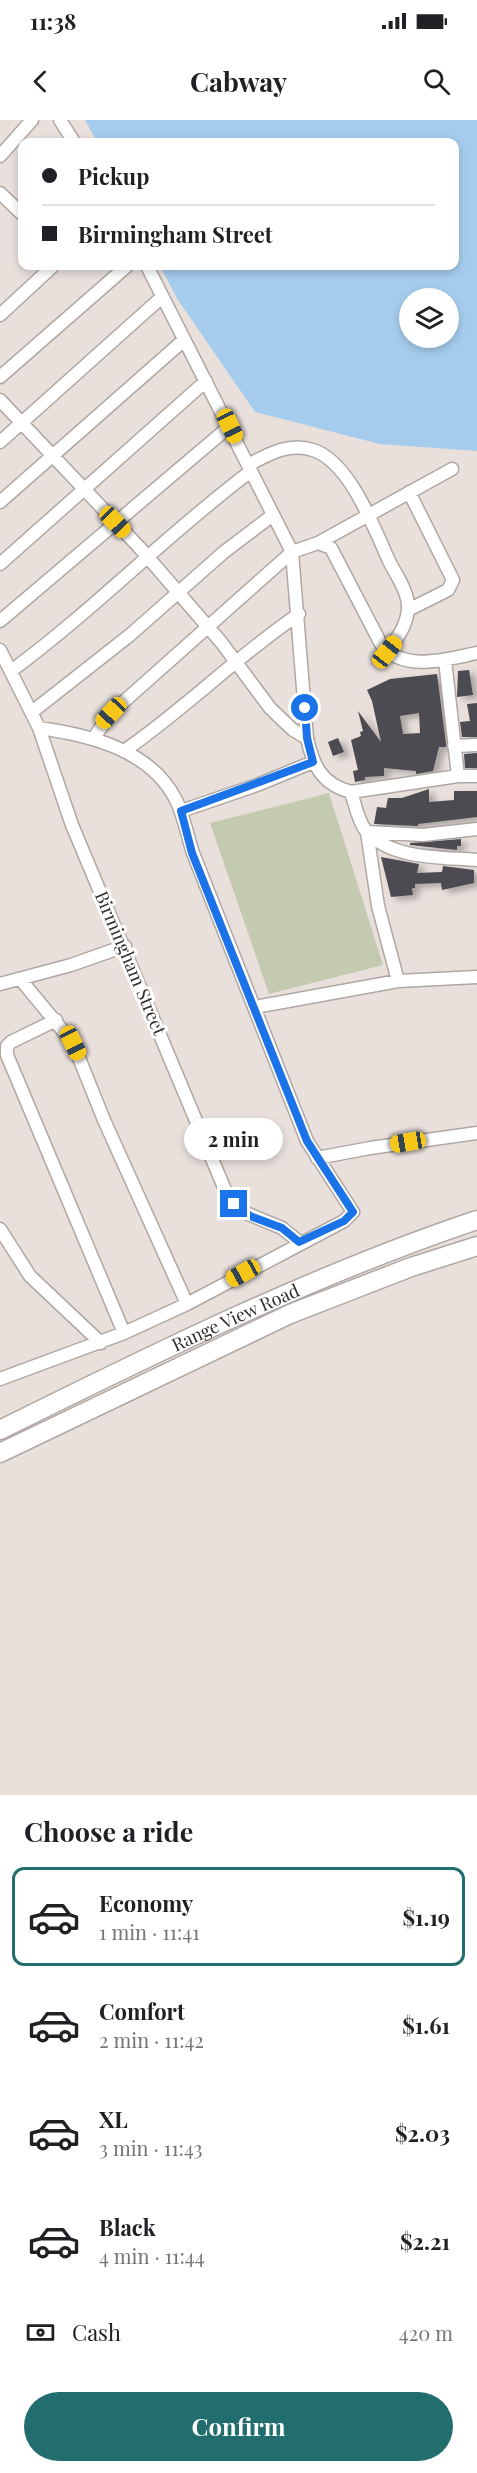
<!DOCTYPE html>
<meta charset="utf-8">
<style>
body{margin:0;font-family:"Playfair Display",serif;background:#f6f6f6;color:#202124;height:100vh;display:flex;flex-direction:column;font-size:22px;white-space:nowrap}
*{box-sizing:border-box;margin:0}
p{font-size:20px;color:#757577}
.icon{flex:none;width:33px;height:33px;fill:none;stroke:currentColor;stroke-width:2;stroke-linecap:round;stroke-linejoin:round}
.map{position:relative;height:1675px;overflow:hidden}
.panel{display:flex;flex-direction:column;background:#fff;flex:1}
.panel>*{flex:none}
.banner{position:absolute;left:18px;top:18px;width:441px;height:132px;border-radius:12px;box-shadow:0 3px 9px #0003;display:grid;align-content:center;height:132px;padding:0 24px;background:#fff}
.buttons{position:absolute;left:399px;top:168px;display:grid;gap:12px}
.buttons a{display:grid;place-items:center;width:60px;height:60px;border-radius:50%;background:#fff;box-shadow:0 3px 9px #0003;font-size:30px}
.end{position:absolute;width:27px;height:27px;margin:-14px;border:8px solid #1a73e8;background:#fff;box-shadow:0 0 0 3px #fff}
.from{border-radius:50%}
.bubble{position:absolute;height:42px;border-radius:21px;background:#fff;box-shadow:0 3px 9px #0003;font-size:20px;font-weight:700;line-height:42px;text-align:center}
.car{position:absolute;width:18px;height:36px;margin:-18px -9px;border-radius:8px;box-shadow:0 0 4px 2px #0007;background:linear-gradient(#f5c518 24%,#345 0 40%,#f5c518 0 76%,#345 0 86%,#f5c518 0)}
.banner b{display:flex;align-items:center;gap:21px;height:57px;font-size:22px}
.banner b+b{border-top:2px solid #e0e0e0}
.banner i{width:15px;height:15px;background:#202124}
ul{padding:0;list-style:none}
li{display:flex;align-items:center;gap:18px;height:99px;margin:0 12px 9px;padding:0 12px;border:3px solid transparent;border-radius:12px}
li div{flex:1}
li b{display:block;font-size:22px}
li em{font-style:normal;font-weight:700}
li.on{border-color:#226e6e}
li>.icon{width:54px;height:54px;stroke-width:1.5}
h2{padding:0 24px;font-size:27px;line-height:72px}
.pay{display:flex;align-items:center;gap:15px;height:66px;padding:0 24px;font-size:22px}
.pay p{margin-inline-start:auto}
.primary-button{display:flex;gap:12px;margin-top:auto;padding:12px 24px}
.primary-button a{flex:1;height:69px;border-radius:36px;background:#226e6e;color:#fff;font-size:24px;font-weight:700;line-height:69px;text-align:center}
.status{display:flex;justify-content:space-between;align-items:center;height:42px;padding:0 30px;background:#fff;direction:ltr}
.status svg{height:16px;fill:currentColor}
header{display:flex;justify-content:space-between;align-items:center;height:78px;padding:0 24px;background:#fff;font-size:27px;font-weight:700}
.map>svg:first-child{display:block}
</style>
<div class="status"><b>11:38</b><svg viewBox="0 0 49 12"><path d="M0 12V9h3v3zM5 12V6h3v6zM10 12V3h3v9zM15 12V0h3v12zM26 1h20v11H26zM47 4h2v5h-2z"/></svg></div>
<header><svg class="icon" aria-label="back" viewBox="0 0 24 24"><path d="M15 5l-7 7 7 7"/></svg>Cabway<svg class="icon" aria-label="search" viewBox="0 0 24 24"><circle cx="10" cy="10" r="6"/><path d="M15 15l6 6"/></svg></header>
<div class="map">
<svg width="477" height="1675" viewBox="0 0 477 1675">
<defs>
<filter id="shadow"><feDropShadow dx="6" dy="3.5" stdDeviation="3" flood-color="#0004"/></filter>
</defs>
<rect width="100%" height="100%" fill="#e9e0dc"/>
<path fill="#c3caaf" d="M329 673 383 845 269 874 210 703Z"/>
<path fill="#a6cced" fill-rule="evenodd" d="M85 0H477V331L380 324 255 292 178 180 160 146H454V22H97ZM410 178H448V218H410Z"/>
<path fill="#4b4b51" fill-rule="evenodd" filter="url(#shadow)" d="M469 550 473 575 457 577 458 551Z
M437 554 446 624V627H439L433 651 416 654V651L384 648V656L365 657V660L355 662 353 651 358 650 351 620 361 616 360 612 363 611 358 591 381 622 372 581 367 570 390 559ZM419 593 420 613 403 614 400 596Z
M477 583V617H462L460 602 470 601 467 584Z
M338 618 344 632 333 636 328 622Z
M477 633V648H465L464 634Z
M429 669V682L454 680V671H477V697L418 704V706L374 704 377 687 386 688 388 678H402Z
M461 719V726H457V730L410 725V723Z
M381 737 419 744 417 753 442 752 443 746 474 750V763L442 770 441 763 415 764V768H412L413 775 391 777Z"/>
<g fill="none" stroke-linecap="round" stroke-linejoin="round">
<defs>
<path id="minor" d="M60 0 74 22
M0 36 32 0
M0 73 22 94
M147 146 292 432 307 618C313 645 321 664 351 672L458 656H477
M0 195 53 146
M0 257 127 146
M0 280 139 427 221 522 270 588 293 610 307 618
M0 322 162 177
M248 345C269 334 289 322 313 330 350 342 374 408 389 441 396 455 408 471 408 487 408 504 397 519 387 532
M0 382 184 220
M318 423 452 349
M0 444 206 261
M408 490 448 470 453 460 409 372
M0 501 230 306
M0 530 39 608 72 705 228 1077 241 1091 282 1108 299 1122
M445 540 458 656
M11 551C95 489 167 414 251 351
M32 592 130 515 224 432 273 395
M93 619 111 593 292 432 318 423 331 428 381 524C403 553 447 539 477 533
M454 626 477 625
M124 631C185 589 237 536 299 494
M351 672C355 684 358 701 366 711 392 740 442 737 477 740
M181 691 257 665 313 642
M21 860 73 923 104 1000 187 1184
M398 861 378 786 367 712 423 715 477 709
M0 864 71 845 125 826
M255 887 398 861 477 857
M56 900 11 922 7 926V935L124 1213
M317 1038 370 1028 477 1013
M0 1109 30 1156 101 1223
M0 1259 124 1213 187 1184 344 1101 353 1092 307 1021 193 733C187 715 184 696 176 680 151 630 90 615 39 608"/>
<g id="primary">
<path id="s1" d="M0 1310C155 1233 313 1155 477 1100"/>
<path d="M0 1333 290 1194 411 1147 477 1126"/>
</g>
</defs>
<use href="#minor" stroke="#afa7a3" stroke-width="15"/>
<use href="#primary" stroke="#afa7a3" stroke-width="21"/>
<use href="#minor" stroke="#fff" stroke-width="12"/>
<use href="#primary" stroke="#fff" stroke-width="18"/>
</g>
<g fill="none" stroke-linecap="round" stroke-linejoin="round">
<path stroke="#1a73e8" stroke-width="8" d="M234 1084 250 1096 282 1108 299 1122 344 1101 353 1092 307 1021 192 733 181 691 313 642 307 618 305 588"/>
</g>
<g text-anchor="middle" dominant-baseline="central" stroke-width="6" stroke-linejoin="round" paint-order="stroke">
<g font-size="18" fill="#312d2c" stroke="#fff">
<text transform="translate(131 843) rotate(67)">Birmingham Street</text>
<text stroke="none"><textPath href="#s1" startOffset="261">Range View Road</textPath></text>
</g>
</g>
</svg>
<div class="buttons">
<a><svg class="icon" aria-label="layers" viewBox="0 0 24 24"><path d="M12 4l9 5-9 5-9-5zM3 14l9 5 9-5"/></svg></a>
</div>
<i class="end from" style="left:305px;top:588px"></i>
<i class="end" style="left:234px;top:1084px"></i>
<div class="bubble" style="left:184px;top:998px;width:99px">2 min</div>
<i class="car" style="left:230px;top:306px;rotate:155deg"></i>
<i class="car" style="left:115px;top:402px;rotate:136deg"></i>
<i class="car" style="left:387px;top:532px;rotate:38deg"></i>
<i class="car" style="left:111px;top:593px;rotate:223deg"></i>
<i class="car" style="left:73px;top:923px;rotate:154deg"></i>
<i class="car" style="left:408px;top:1022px;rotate:261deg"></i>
<i class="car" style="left:243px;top:1153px;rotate:241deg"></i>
<div class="banner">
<b><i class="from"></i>Pickup</b>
<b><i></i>Birmingham Street</b>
</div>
</div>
<section class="panel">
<h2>Choose a ride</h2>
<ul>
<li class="on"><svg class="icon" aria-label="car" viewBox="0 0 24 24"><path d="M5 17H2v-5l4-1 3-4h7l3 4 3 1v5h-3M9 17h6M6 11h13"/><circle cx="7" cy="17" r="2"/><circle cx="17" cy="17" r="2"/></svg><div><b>Economy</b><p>1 min · 11:41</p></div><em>$1.19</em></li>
<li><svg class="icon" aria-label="car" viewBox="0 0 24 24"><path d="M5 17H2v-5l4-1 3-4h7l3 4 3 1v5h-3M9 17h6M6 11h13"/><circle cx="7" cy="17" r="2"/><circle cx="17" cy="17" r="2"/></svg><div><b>Comfort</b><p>2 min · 11:42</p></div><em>$1.61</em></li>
<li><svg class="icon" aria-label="car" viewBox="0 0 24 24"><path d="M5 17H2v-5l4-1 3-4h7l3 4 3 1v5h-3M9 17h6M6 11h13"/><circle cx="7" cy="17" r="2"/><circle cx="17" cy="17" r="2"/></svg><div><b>XL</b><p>3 min · 11:43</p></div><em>$2.03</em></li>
<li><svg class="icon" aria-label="car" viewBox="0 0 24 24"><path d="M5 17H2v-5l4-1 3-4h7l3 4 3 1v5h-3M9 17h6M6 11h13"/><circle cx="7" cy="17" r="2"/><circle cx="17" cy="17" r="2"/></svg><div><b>Black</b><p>4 min · 11:44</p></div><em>$2.21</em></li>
</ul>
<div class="pay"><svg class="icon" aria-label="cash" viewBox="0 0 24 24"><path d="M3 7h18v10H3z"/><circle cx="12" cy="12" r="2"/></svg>Cash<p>420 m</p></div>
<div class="primary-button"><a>Confirm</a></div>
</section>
